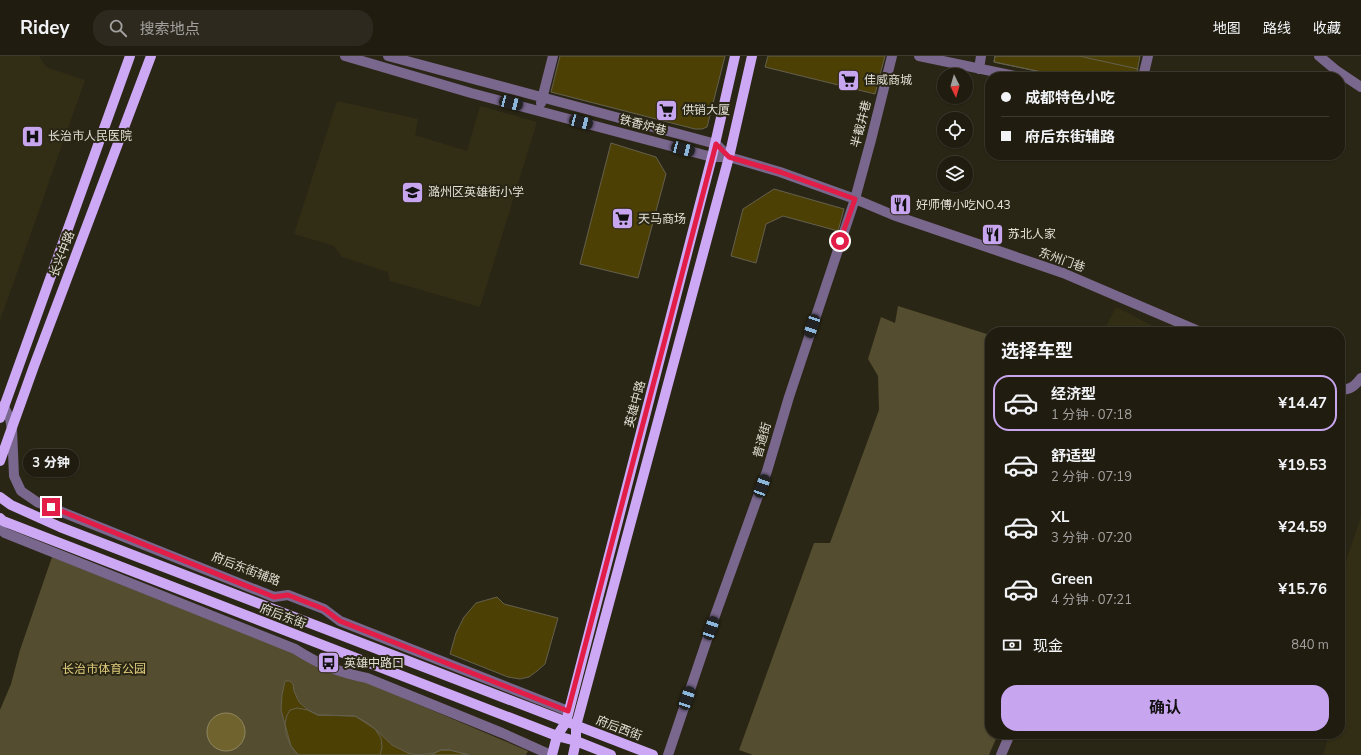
<!DOCTYPE html>
<html lang="zh">
<meta charset="utf-8">
<style>
body{margin:0;font-family:"Nunito Sans","Noto Sans SC",sans-serif;background:#2d291e;color:#f1f3f6;height:100vh;display:flex;flex-direction:column;font-size:15px;white-space:nowrap}
*{box-sizing:border-box;margin:0}
p{font-size:13px;color:#a2a19f}
.icon{flex:none;width:22px;height:22px;fill:none;stroke:currentColor;stroke-width:2;stroke-linecap:round;stroke-linejoin:round}
.map{position:relative;flex:1;overflow:hidden}
.drawer{position:absolute;left:985px;top:271px;width:360px;height:412px;display:flex;flex-direction:column;background:#201c10;border-radius:16px;box-shadow:0 1px 3px #0004,0 0 0 1px #3d3a30}
.drawer>*{flex:none}
.banner{position:absolute;left:985px;top:16px;width:360px;height:88px;border-radius:16px;box-shadow:0 1px 3px #0004,0 0 0 1px #3d3a30;display:grid;align-content:center;height:88px;padding:0 16px;background:#201c10}
.needle{width:26px;rotate:175deg}
.fabs{position:absolute;left:937px;top:12px;display:grid;gap:8px}
.fabs a{display:grid;place-items:center;width:36px;height:36px;border-radius:50%;background:#201c10;box-shadow:0 1px 3px #0004,0 0 0 1px #3d3a30;font-size:20px}
.end{position:absolute;width:18px;height:18px;margin:-9px;border:5px solid #e11d48;background:#fff;box-shadow:0 0 0 2px #fff}
.from{border-radius:50%}
.bubble{position:absolute;height:28px;border-radius:14px;background:#201c10;box-shadow:0 1px 3px #0004,0 0 0 1px #3d3a30;font-size:13px;font-weight:700;line-height:28px;text-align:center}
.car{position:absolute;width:12px;height:24px;margin:-12px -6px;border-radius:5px;box-shadow:0 0 3px 1px #0007;background:linear-gradient(#222 24%,#8ab4d8 0 40%,#222 0 76%,#8ab4d8 0 86%,#222 0)}
.banner b{display:flex;align-items:center;gap:14px;height:38px;font-size:15px}
.banner b+b{border-top:1px solid #3d3a30}
.banner i{width:10px;height:10px;background:#f1f3f6}
ul{padding:0;list-style:none}
li{display:flex;align-items:center;gap:12px;height:56px;margin:0 8px 6px;padding:0 8px;border:2px solid transparent;border-radius:16px}
li div{flex:1}
li b{display:block;font-size:15px}
li em{font-style:normal;font-weight:700}
li.current{border-color:#c8a5ef}
li>.icon{width:36px;height:36px;stroke-width:1.5}
h2{padding:0 16px;font-size:18px;line-height:48px}
.pay{display:flex;align-items:center;gap:10px;height:44px;padding:0 16px;font-size:15px}
.pay p{margin-inline-start:auto}
.cta{display:flex;gap:8px;margin-top:auto;padding:8px 16px}
.cta a{flex:1;height:46px;border-radius:16px;background:#c8a5ef;color:#111;font-size:16px;font-weight:700;line-height:46px;text-align:center}
header{display:flex;align-items:center;gap:24px;box-sizing:border-box;height:56px;padding:0 20px;background:#201c10;border-bottom:1px solid #3d3a30}
header strong{font-size:19px}
nav{display:flex;gap:22px;margin-inline-start:auto;font-size:14px}
.search{width:280px;height:36px;background:#2d291e;display:flex;align-items:center;gap:10px;box-sizing:border-box;padding:0 14px;border-radius:16px;color:#a2a19f;font-size:15px}
.map>svg:first-child{display:block}
</style>
<header>
<strong>Ridey</strong>
<div class="search"><svg class="icon" aria-label="search" viewBox="0 0 24 24"><circle cx="10" cy="10" r="6"/><path d="M15 15l6 6"/></svg>搜索地点</div>
<nav><a>地图</a><a>路线</a><a>收藏</a></nav>
</header>
<div class="map">
<svg width="1361" height="699" viewBox="0 0 1361 699">
<rect width="100%" height="100%" fill="#2a2615"/>
<path fill="#322d15" d="M0 0H39L46 11 85 24 0 265Z
M337 45 418 63 415 79 467 95 480 50 537 66 480 251 390 225 388 216 342 201 334 190 294 178Z
M1116 251 1165 276H1103Z
M1361 460V699H1323L1329 678H1340V524Z"/>
<path fill="#544d2f" d="M898 250 990 279V678H998L989 699H753L739 694 814 487H830L879 354 878 320 868 303 881 261 895 267Z
M52 501 356 622 528 695 526 699H0V654L11 628 20 594Z"/>
<path fill="#70632e" stroke="#928860" d="M207 676a19 19 0 1 1 38 0a19 19 0 1 1-38 0Z"/>
<path fill="#4c4005" stroke="#65604e" d="M560 0H725L707 71 702 73H695L551 36Z
M768 0H885L875 38 765 11Z
M995 0H1140L1136 21H1065L994 6Z
M995 0H1079L1138 13 1136 21H1065L994 6Z
M611 87 656 101 666 118 638 222 580 208Z
M774 133 844 153 838 175 783 160 766 168 756 207 731 200 743 153Z
M497 541 504 548 558 562 545 608 537 615 529 621 520 623 508 621 450 598 456 577 464 561 476 547Z
M285 625H290L293 628 294 635 299 646 308 654 318 659 355 660 375 673 392 689 408 697 417 699 434 697 441 694H450L469 699H298L291 690 281 654 282 639Z
M297 652 308 654 318 659 355 660 366 666 375 673 381 682 382 691 380 699H298L291 690 286 678 285 667 287 659 290 654Z
M441 694H450L469 699H431Z"/>
<g fill="none" stroke-linecap="round" stroke-linejoin="round">
<path stroke="#79678d" stroke-width="10" d="M345 0 471 37 712 101H729L780 116 855 143 893 159 1063 217 1201 276
M388 0 716 88 729 101
M919 0 1020 21
M1319 0 1337 15 1361 31
M979 13 981 0
M1143 21 1148 0
M541 47 553 0
M1340 334C1350 334 1355 330 1361 322
M0 350 4 351 10 363 12 373 14 420 21 435 37 446 274 541 288 539 324 553 340 565 568 655
M0 473 5 477 295 593C320 609 338 616 367 622L502 677 551 699
M668 699 716 557 767 415 789 341 855 143 871 84 892 0
M1001 699 1010 678"/>
<path stroke="#cda8f5" stroke-width="10" d="M0 362 130 0
M0 405 34 310 151 0
M0 441 11 449 60 471 653 699
M0 462 3 465 557 680 576 685 611 699
M552 699 557 680 566 666 712 101 735 0
M573 699 576 685V670L729 101 752 0"/>
</g>
<g fill="none" stroke-linecap="round" stroke-linejoin="round">
<path stroke="#e11d48" stroke-width="5" d="M51 451 274 541 288 539 324 553 340 565 568 655 716 88 729 101 780 116 855 143 840 185"/>
</g>
<defs>
<symbol id="supermarket-square" viewBox="-11 -11 22 22"><rect x="-9" y="-9" width="18" height="18" rx="4" fill="#c8a5ef" stroke="#2a2615"/><path d="M-6-5.5h2.5l.6 2H6L4.5 2H-2.5L-4.4-4H-6ZM-1.5 3.2a1.3 1.3 0 1 0 .1 0ZM3 3.2a1.3 1.3 0 1 0 .1 0Z" fill="#111"/></symbol>
<symbol id="hospital-square" viewBox="-11 -11 22 22"><rect x="-9" y="-9" width="18" height="18" rx="4" fill="#c8a5ef" stroke="#2a2615"/><path d="M-5-5h3v3.5h4V-5h3V5h-3V1.5h-4V5h-3Z" fill="#111"/></symbol>
<symbol id="school-square" viewBox="-11 -11 22 22"><rect x="-9" y="-9" width="18" height="18" rx="4" fill="#c8a5ef" stroke="#2a2615"/><path d="M0-5L7-2L0 1L-7-2ZM-4 1L0 2.5L4 1V4Q0 6-4 4Z" fill="#111"/></symbol>
<symbol id="restaurant-square" viewBox="-11 -11 22 22"><rect x="-9" y="-9" width="18" height="18" rx="4" fill="#c8a5ef" stroke="#2a2615"/><path d="M-5-6h1v4h1v-4h1v4h1v-4h1v5L-1.5 .5V6h-2V.5L-5-1ZM5-6V6H3V1.5H1.5Q1.5-4 5-6Z" fill="#111"/></symbol>
<symbol id="bus-square" viewBox="-11 -11 22 22"><rect x="-9" y="-9" width="18" height="18" rx="4" fill="#c8a5ef" stroke="#2a2615"/><path d="M-5-6H5V4H4V6H2V4H-2V6H-4V4H-5ZM-3.5-4V0h7V-4ZM-3.5 1.2v1.5H-2V1.2ZM2 1.2v1.5H3.5V1.2Z" fill="#111"/></symbol>
</defs>
<g fill-rule="evenodd">
<use href="#supermarket-square" x="836" y="12" width="25" height="25"/>
<use href="#supermarket-square" x="654" y="42" width="25" height="25"/>
<use href="#hospital-square" x="20" y="68" width="25" height="25"/>
<use href="#school-square" x="400" y="124" width="25" height="25"/>
<use href="#restaurant-square" x="888" y="136" width="25" height="25"/>
<use href="#supermarket-square" x="610" y="150" width="25" height="25"/>
<use href="#restaurant-square" x="980" y="166" width="25" height="25"/>
<use href="#bus-square" x="316" y="594" width="25" height="25"/>
</g>
<g text-anchor="middle" dominant-baseline="central" stroke-width="4" stroke-linejoin="round" paint-order="stroke">
<g font-size="12" fill="#e2e0d5" stroke="#2a2615" text-anchor="start">
<text x="864" y="24">佳威商城</text>
<text x="682" y="54">供销大厦</text>
<text x="48" y="80">长治市人民医院</text>
<text x="428" y="136">潞州区英雄街小学</text>
<text x="916" y="149">好师傅小吃NO.43</text>
<text x="638" y="163">天马商场</text>
<text x="1008" y="178">苏北人家</text>
<text x="344" y="607">英雄中路口</text>
</g>
<g font-size="12" fill="#e2e0d5" stroke="#2a2615">
<text transform="translate(861 68) rotate(-76)">半截井巷</text>
<text transform="translate(643 69) rotate(15)">铁香炉巷</text>
<text transform="translate(62 198) rotate(-69)">长兴中路</text>
<text transform="translate(1062 204) rotate(20)">东州门巷</text>
<text transform="translate(635 348) rotate(-75)">英雄中路</text>
<text transform="translate(762 384) rotate(-74)">普通街</text>
<text transform="translate(246 513) rotate(21)">府后东街辅路</text>
<text transform="translate(283 560) rotate(21)">府后东街</text>
<text transform="translate(619 672) rotate(21)">府后西街</text>
</g>
<g font-size="12" fill="#e0cd7c" stroke="#2a2615">
<text x="104" y="613">长治市体育公园</text>
</g>
</g>
</svg>
<div class="fabs">
<a><svg class="needle" viewBox="-14 -14 28 28"><path d="M0-13l5 13h-10z" fill="#e53935"/><path d="M0 13l5-13h-10z" fill="#a2a19f"/></svg></a>
<a><svg class="icon" aria-label="locate" viewBox="0 0 24 24"><circle cx="12" cy="12" r="6"/><path d="M12 2v4M12 18v4M2 12h4M18 12h4"/></svg></a>
<a><svg class="icon" aria-label="layers" viewBox="0 0 24 24"><path d="M12 4l9 5-9 5-9-5zM3 14l9 5 9-5"/></svg></a>
</div>
<i class="end from" style="left:840px;top:185px"></i>
<i class="end" style="left:51px;top:451px"></i>
<div class="bubble" style="left:23px;top:393px;width:56px">3 分钟</div>
<i class="car" style="left:511px;top:47px;rotate:105deg"></i>
<i class="car" style="left:581px;top:66px;rotate:105deg"></i>
<i class="car" style="left:683px;top:93px;rotate:105deg"></i>
<i class="car" style="left:812px;top:270px;rotate:198deg"></i>
<i class="car" style="left:762px;top:430px;rotate:20deg"></i>
<i class="car" style="left:711px;top:572px;rotate:19deg"></i>
<i class="car" style="left:687px;top:642px;rotate:19deg"></i>
<div class="banner">
<b><i class="from"></i>成都特色小吃</b>
<b><i></i>府后东街辅路</b>
</div>
<section class="drawer">
<h2>选择车型</h2>
<ul>
<li class="current"><svg class="icon" aria-label="car" viewBox="0 0 24 24"><path d="M5 17H2v-5l4-1 3-4h7l3 4 3 1v5h-3M9 17h6M6 11h13"/><circle cx="7" cy="17" r="2"/><circle cx="17" cy="17" r="2"/></svg><div><b>经济型</b><p>1 分钟 · 07:18</p></div><em>¥14.47</em></li>
<li><svg class="icon" aria-label="car" viewBox="0 0 24 24"><path d="M5 17H2v-5l4-1 3-4h7l3 4 3 1v5h-3M9 17h6M6 11h13"/><circle cx="7" cy="17" r="2"/><circle cx="17" cy="17" r="2"/></svg><div><b>舒适型</b><p>2 分钟 · 07:19</p></div><em>¥19.53</em></li>
<li><svg class="icon" aria-label="car" viewBox="0 0 24 24"><path d="M5 17H2v-5l4-1 3-4h7l3 4 3 1v5h-3M9 17h6M6 11h13"/><circle cx="7" cy="17" r="2"/><circle cx="17" cy="17" r="2"/></svg><div><b>XL</b><p>3 分钟 · 07:20</p></div><em>¥24.59</em></li>
<li><svg class="icon" aria-label="car" viewBox="0 0 24 24"><path d="M5 17H2v-5l4-1 3-4h7l3 4 3 1v5h-3M9 17h6M6 11h13"/><circle cx="7" cy="17" r="2"/><circle cx="17" cy="17" r="2"/></svg><div><b>Green</b><p>4 分钟 · 07:21</p></div><em>¥15.76</em></li>
</ul>
<div class="pay"><svg class="icon" aria-label="cash" viewBox="0 0 24 24"><path d="M3 7h18v10H3z"/><circle cx="12" cy="12" r="2"/></svg>现金<p>840 m</p></div>
<div class="cta"><a>确认</a></div>
</section>
</div>
